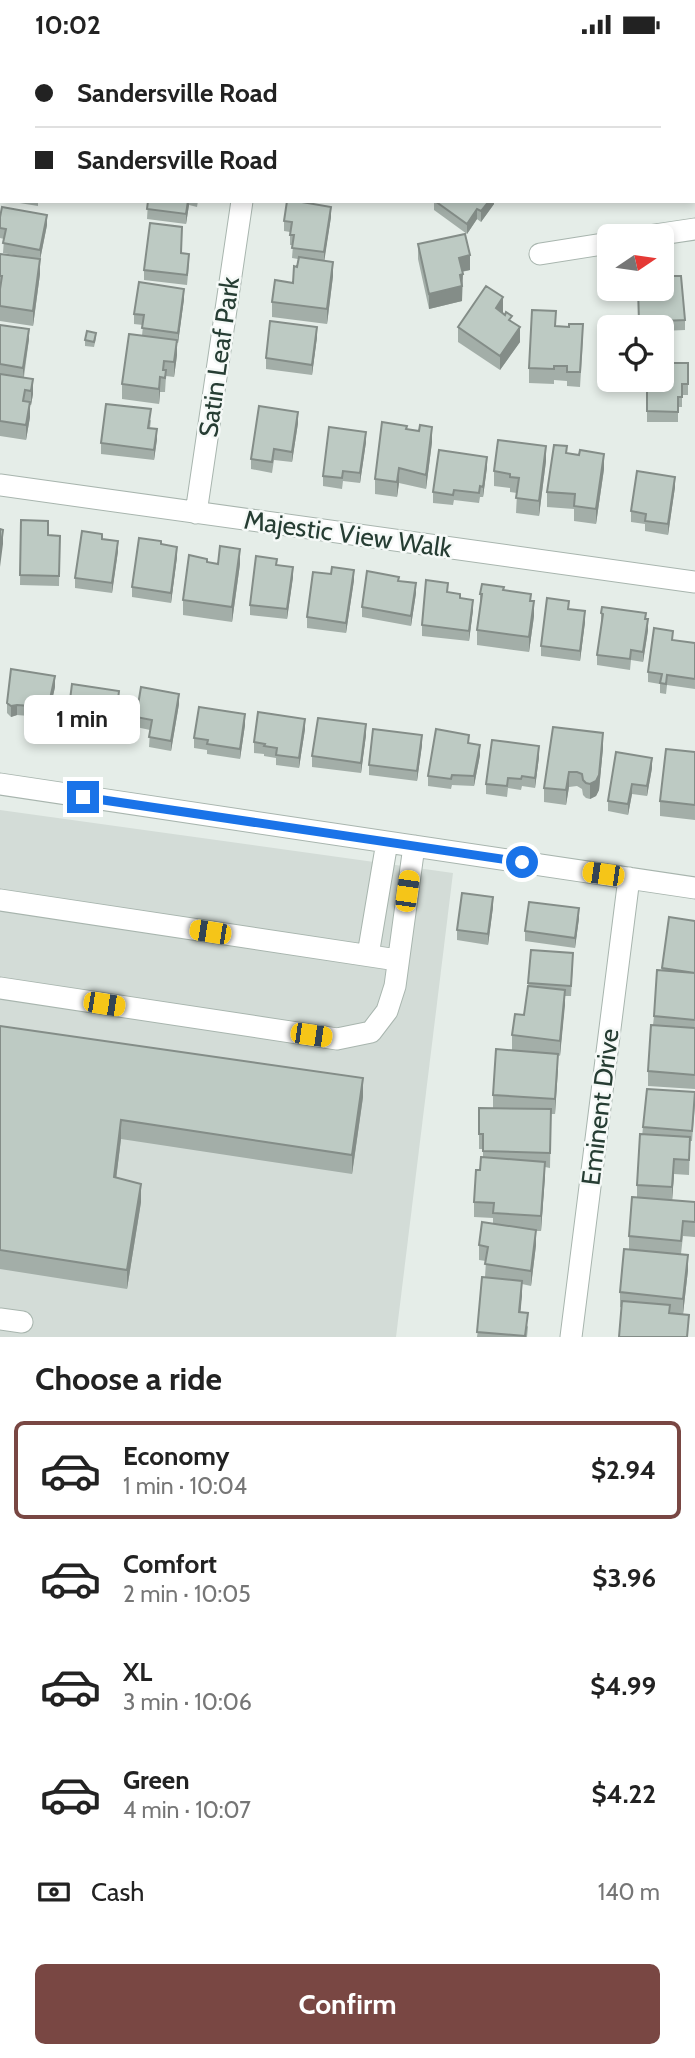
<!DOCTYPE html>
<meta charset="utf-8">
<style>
body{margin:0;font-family:Cabin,sans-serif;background:#f6f6f6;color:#222;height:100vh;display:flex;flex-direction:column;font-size:26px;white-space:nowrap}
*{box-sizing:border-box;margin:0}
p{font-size:23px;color:#767676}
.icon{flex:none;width:38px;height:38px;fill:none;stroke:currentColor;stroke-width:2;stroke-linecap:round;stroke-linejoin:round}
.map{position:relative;height:1288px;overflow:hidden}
.side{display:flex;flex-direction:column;background:#fff;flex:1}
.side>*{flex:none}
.top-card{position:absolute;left:0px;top:0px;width:696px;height:154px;box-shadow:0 4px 10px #0003;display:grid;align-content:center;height:154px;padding:0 35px;background:#fff}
.needle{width:46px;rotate:77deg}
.controls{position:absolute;left:597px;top:175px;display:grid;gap:14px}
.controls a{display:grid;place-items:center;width:77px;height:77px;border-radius:10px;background:#fff;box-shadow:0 4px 10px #0003;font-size:35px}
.end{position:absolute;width:32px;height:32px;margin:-16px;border:9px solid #1a73e8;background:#fff;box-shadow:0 0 0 4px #fff}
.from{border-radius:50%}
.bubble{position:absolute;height:49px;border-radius:10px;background:#fff;box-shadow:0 4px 10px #0003;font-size:23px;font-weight:700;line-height:49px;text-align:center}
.car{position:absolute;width:21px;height:42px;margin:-21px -10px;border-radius:9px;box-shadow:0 0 5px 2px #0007;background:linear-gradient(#f5c518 24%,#345 0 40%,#f5c518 0 76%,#345 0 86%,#f5c518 0)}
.top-card b{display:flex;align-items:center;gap:24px;height:66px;font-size:26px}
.top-card b+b{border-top:2px solid #e0e0e0}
.top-card i{width:18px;height:18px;background:#222}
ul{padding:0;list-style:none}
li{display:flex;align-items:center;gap:21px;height:98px;margin:0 14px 10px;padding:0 21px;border:4px solid transparent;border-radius:10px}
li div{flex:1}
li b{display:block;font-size:26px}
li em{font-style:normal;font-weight:700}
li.on{border-color:#794743}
li>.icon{width:63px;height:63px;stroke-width:1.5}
h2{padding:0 35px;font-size:32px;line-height:84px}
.pay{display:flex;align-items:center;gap:18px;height:77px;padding:0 35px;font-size:26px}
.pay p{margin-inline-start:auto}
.cta{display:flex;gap:14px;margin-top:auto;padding:14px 35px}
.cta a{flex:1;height:80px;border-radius:10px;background:#794743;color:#fff;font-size:28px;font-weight:700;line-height:80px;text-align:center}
.status{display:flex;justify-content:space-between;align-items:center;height:49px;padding:0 35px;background:#fff;direction:ltr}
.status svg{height:19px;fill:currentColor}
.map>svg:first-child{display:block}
</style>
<div class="status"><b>10:02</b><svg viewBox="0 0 49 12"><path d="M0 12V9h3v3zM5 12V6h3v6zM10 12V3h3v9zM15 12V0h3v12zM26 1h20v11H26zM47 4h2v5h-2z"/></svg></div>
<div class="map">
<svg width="695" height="1288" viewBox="0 0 695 1288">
<rect width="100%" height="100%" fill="#e5ede8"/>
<path fill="#d3dcd7" d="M0 761 453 824 396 1288H0Z"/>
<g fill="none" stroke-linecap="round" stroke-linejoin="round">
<defs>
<path id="minor" d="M667 0V2
M311 2 313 0
M695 92V93
M648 187 695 180
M540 205 609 194
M0 436 695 533
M196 464 242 152
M0 735 695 839
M0 851 397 911
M368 906 387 793
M0 939 337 990 371 983 387 962 395 937 414 797
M0 1270 22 1273
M571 1288 629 829"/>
</defs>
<use href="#minor" stroke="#a8b5ae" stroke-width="23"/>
<use href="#minor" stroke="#fff" stroke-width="21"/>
</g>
<path fill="#a3aea8" d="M234 0H255L253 2H236Z
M7 152H38V157Z
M148 152H198L197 158 189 156 186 175 147 170Z
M434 152H494V155L481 173 477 170 467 185 434 161Z
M0 168 47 176 40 211V225L33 277 0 272V205L24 208 3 204 4 190 0 189Z
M331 168 324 211 333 227 327 275 272 268V253L293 234 297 218 298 210 292 209 293 196H290V183L284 182V172Z
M418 195 470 221 462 223V252L429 260 418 210Z
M189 215 187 236 144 231V221Z
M638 240 685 271V281L662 282V278H639Z
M184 250 178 294H177V306L174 328 166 327 165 343H160L159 355 122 350V335L142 287 143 276 134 275V265Z
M503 263V264L520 293 500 321 458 293V278Z
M0 276 29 290 24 328 33 345 31 356H30V368L26 391 0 387Z
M556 277 583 290 580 338 567 337V332L554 331V335L529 334V319Z
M317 288 312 326 266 320V309Z
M96 289 94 298 85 297V291Z
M688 314V346H682V358H678V373H647V331Z
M151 371 150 379 157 390 154 411 101 405V394Z
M298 374 292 413 274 411 272 424 251 420V410Z
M407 380 432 393 426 440 399 434 397 448 375 445V430Z
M366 393 360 434 343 432 342 440 323 437V427Z
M567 404 604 420 596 475 574 472V460L547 458V443Z
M546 412 539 467 516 464 517 444 510 443V439L494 437V422Z
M487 418 483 448H480L479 454 454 451 453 456 433 454V443Z
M675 438 668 486 645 482V475L631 473V462Z
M21 471 48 486 60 487 59 537 20 536Z
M102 490 118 502 112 544 75 539V529Z
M177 508 171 554 132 548V538Z
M207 513 218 515H240L232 573 183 566V551Z
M277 516 293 528 287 570 250 566V556Z
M354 531 346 584 307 579V568Z
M504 541 531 552 534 567 529 603 477 596V581L480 558V545Z
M448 543 460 549 473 561 469 592 422 587V576Z
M416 544 411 577 362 568V558Z
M569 560 585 573 580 612 541 607V597Z
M601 564 646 570 648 581 643 613 631 611 630 621 597 616V606L602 575H601Z
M673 591 695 594V640L667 636 666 645 660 644V635L648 633V623Z
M55 638 52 651 54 662 51 684 39 685 28 681 29 667 17 666 11 668 7 664V654Z
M119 652 114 693 103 694 93 690V684L82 683 81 679 68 677V667Z
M179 655 171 702 149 698 150 681 136 678V668Z
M245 676 240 710 207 705V701L194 699V689Z
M305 680 299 719 276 716V709L264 707V705L254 704V693Z
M366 686 361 724 312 718V707Z
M469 694 480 706 474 737 452 736 451 740 428 737V727Z
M422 696 417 732 369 726V716Z
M603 699 599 741 596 747 590 750 586 749 583 746 582 740 577 737 569 738 566 756 544 753V739Z
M695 703V771L660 767V752Z
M539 708 535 739 522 737 521 741 508 739 507 748 486 745V735Z
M652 719 647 747 632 745 628 766 608 762V752Z
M493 858 488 896 457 891V881Z
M579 869 575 899 525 892V882Z
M695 872V1040L648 1037V1022L654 967 662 919Z
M531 901 573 914 571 947H565L560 1007 558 1006 555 1065H551L550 1119 545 1118 541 1182H536V1196L531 1237 522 1235 520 1263 528 1278 527 1288H477L485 1228 486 1212 479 1211V1196L493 1175V1169L474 1168V1153L483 1108V1100H479V1059H493V1046L512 1001V986L524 966 528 937Z
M0 977 363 1048 352 1125 121 1090 116 1129 141 1153 127 1240 0 1220Z
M695 1054 692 1092H690L689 1126 674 1125 672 1151 695 1153V1188L683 1187 681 1205 688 1221 683 1265 670 1264 689 1281 620 1258V1243L629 1200V1187L637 1148V1136L643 1078Z"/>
<path fill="#848d88" d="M469 0H488V1L466 2Z
M504 0H516L513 2H504Z
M188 152 189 156 186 175V165Z
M489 152H494V155L481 173V162Z
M331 158V168L324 214V203Z
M477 160V170L467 185V175Z
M47 166V176L40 211V201Z
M470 206V221L459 223V209Z
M40 210V225L33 277V262Z
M333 213V227L327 275V260Z
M463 225 462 252 429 260V245Z
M184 240V250L178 294V284Z
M503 248V263L496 274V259Z
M317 278V288L312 326V316Z
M520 278V293L500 321V307Z
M29 280V290L23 329V319Z
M177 291V306L174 328V313Z
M160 328V343L159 355V340Z
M33 330V345L31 356V342Z
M30 353V368L26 391V376Z
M298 363V374L292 413V403Z
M432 378V393L426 440V426Z
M157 380V390L154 411V401Z
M366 383V393L360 434V424Z
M546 397V412L539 467V452Z
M604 405V420L596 475V460Z
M487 408V418L483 448V438Z
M399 419V434L397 448V433Z
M675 428V438L668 486V475Z
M3 481V495L0 518V503Z
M118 492V502L112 544V534Z
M177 498V508L171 554V544Z
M240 500V515L232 573V558Z
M293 518V528L287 570V560Z
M354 521V531L346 584V574Z
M416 534V544L411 577V567Z
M473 551V561L469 592V582Z
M534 552V567L529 603V588Z
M585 562V573L580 612V602Z
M648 570V581L643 613V603Z
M55 627V638L50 661V650Z
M119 642V652L114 693V683Z
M179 645V655L171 702V692Z
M54 652V662L51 684V674Z
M17 656V666L11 668V657Z
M245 665V676L240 710V700Z
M305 670V680L299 719V709Z
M366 675V686L361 724V714Z
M603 684V699L599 741 596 747 590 750V735Z
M422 686V696L417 732V722Z
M480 696V706L474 737V727Z
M539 697V708L535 739V729Z
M652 709V719L647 747V737Z
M569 723V738L566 756V741Z
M632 735V745L628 766V755Z
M493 848V858L488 896V885Z
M579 859V869L575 899V889Z
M565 941V956L560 1007V992Z
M558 1005V1020L555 1065V1050Z
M363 1029V1048L352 1125V1106Z
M121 1071V1090L114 1147V1128Z
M674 1110V1125L672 1153V1138Z
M545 1113V1128L541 1182V1167Z
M141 1135V1153L127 1240V1221Z
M536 1181V1196L531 1237V1222Z
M688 1206V1221L683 1265V1250Z
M522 1232V1247L519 1278V1263Z"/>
<path fill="#bdcac3" stroke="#848d88" stroke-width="2" d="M38 0H77L76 2H38Z
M193 0H206L209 2H192Z
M388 0H427L428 2H389Z
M451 0H469L466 2H451Z
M148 152H188L186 165 147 160Z
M287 152H296L331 158 324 203 292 199 294 186H290L292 173 284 172Z
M435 152H489L481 162 477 160 467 175Z
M2 158 47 166 40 201 3 194 6 180 0 179V168Z
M150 174 182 178 181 204 189 205 187 226 144 221Z
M465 185 470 206 459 209 463 225 460 226 462 237 429 245 418 195Z
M0 205 40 210 33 262 0 257V240L2 227H0Z
M299 208 333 213 327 260 272 253 275 231 293 234 294 217 297 218Z
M662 227H681L685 271 639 273 638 240H662Z
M139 233 184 240 178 284 142 279 144 266 134 265Z
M486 237 503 248 496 259 505 266 506 263 512 267 509 271 520 278 500 307 458 278Z
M532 261 556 262 555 277 569 278V275H583L580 323H567V317H554V320L529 319Z
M270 272 317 278 312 316 266 309Z
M0 276 29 280 23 319 0 315Z
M87 282 96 284 94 293 85 291Z
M129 285 177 291 174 313 164 312 163 321H166L165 329 160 328 159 340 122 335Z
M662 314H688V335H682V348H678V363L647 362V331H662Z
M0 325 33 330 31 342 25 341 23 352 30 353 26 376 0 372Z
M106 355 151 360 148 379 157 380 154 401 101 394Z
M259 357 298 363 292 403 274 400 272 413 251 410Z
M382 373 407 377 406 380 419 382 420 376 432 378 426 426 399 419 397 433 375 430Z
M329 378 366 383 360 424 343 422 342 429 323 427Z
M498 391 546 397 539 452 516 449 519 429 510 428V425L494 422Z
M554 396 567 397 566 404 579 406 580 401 604 405 596 460 574 457 575 445 547 443Z
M439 401 487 408 483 438 480 437 479 444 454 441 453 446 433 443Z
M637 422 675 428 668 475 645 472 646 465 631 462Z
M21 471 48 472V486L60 487 59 527 20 526Z
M0 480 3 481 0 503Z
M82 482 102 485V490L118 492 112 534 75 529Z
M139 489 161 492V495L177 498 171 544 132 538Z
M220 497 240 500 232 558 183 551 189 506 207 510V513L218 515Z
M256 507 277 510 276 516 293 518 287 560 250 556Z
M332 518 354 521 346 574 307 568 313 523 331 525Z
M367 522 399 528 398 532 416 534 411 567 362 558Z
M426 531 448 534 447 543 460 545V549L473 551 469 582 422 576Z
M482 535 504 538 503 541 531 545 530 552H534L529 588 477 581 482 545H480Z
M547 549 569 552 568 560 585 562 580 602 541 597Z
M602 558 646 564 645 570H648L643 603 631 601 630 610 597 606 603 565 601 564Z
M654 579 673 582 672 591 695 594V630L667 626 666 635 660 634 662 625 648 623Z
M11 620 55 627 50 650 54 652 51 674 39 675 28 670 30 657 17 656 11 657 7 654Z
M72 635 119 642 114 683 103 684 93 680V674L82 672 81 669 68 667Z
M141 638 179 645 171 692 149 688 152 671 136 668Z
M199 658 245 665 240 700 207 695 208 691 194 689Z
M258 663 305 670 299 709 276 706 277 699 264 697 265 695 254 693Z
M318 669 366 675 361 714 312 707Z
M553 678 603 684 599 726 596 732 590 735 586 734 583 731 582 725 577 723H569L566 741 544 739Z
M373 680 422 686 417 722 369 716Z
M436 680 469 686 468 694 480 696 474 727 452 726 451 730 428 727Z
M492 691 539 697 535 729 522 727 521 730 508 729 507 737 486 735Z
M666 700 695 703V756L660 752Z
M616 703 652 709 647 737 632 735 628 755 608 752Z
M462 844 493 848 488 885 457 881Z
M529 853 579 859 575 889 525 882Z
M669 868 695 872V924L662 919Z
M531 901 573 904 571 937 528 934Z
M657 921 695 924V971L654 967Z
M528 937 565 941 560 992 512 986 515 965 524 966Z
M651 976 695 979V1026L648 1022Z
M0 977 363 1029 352 1106 121 1071 114 1128 141 1135 127 1221 0 1201Z
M496 1000 558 1005 555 1050 493 1046Z
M647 1040 695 1043 692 1082 643 1078Z
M479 1059 551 1060 550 1104 483 1102V1085H479Z
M640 1085 690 1088 689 1111 674 1110 672 1138 637 1136Z
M481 1108 545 1113 541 1167 493 1164 494 1154 474 1153 476 1121H480Z
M632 1148 695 1153V1173L683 1172 681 1192 629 1187Z
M482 1173 536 1181 531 1222 485 1215 488 1198 479 1196Z
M624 1200 688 1206 683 1250 620 1243Z
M482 1228 522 1232 519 1263 528 1264 525 1287 477 1283Z
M622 1252 670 1256 669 1264 689 1266 687 1288H619Z"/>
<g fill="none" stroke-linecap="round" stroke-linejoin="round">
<path stroke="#1a73e8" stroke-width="9" d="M83 748 522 813"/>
</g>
<g text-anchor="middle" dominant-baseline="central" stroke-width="5" stroke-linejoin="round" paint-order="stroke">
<g font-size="26" fill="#263d33" stroke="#f5f9f7">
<text transform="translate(219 308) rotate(-82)">Satin Leaf Park</text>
<text transform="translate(348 485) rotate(8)">Majestic View Walk</text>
<text transform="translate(600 1058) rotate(-83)">Eminent Drive</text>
</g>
</g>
</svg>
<div class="controls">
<a><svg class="needle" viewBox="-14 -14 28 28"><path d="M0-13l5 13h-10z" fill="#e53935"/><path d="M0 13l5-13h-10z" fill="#767676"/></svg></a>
<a><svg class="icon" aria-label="locate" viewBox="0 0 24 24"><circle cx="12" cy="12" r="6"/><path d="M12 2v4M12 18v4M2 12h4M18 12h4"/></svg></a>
</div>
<i class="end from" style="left:522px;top:813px"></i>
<i class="end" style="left:83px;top:748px"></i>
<div class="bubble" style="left:24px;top:646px;width:116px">1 min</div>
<i class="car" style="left:603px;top:825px;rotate:278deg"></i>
<i class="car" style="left:407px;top:842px;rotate:8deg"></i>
<i class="car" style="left:210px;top:883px;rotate:279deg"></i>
<i class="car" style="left:104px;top:955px;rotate:99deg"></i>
<i class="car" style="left:311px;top:986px;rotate:98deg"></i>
<div class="top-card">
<b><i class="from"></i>Sandersville Road</b>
<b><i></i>Sandersville Road</b>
</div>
</div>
<section class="side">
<h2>Choose a ride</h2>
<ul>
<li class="on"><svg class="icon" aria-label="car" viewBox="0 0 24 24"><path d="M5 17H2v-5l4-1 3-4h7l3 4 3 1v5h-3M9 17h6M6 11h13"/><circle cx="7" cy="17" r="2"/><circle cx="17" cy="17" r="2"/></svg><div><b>Economy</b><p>1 min · 10:04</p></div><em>$2.94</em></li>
<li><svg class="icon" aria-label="car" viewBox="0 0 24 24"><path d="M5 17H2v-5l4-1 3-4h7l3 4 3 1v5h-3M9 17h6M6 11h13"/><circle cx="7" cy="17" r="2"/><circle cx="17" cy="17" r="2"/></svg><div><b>Comfort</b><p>2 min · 10:05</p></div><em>$3.96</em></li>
<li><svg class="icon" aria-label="car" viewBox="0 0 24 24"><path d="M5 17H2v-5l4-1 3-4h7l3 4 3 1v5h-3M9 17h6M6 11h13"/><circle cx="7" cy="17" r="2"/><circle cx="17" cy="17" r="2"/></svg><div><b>XL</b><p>3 min · 10:06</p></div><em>$4.99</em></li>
<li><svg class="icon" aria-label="car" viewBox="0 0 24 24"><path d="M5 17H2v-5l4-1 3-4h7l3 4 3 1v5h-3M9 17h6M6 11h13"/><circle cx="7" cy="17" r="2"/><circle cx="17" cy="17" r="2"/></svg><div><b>Green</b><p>4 min · 10:07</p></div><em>$4.22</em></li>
</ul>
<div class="pay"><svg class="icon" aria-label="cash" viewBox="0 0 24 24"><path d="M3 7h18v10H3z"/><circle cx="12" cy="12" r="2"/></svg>Cash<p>140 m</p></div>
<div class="cta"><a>Confirm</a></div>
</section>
